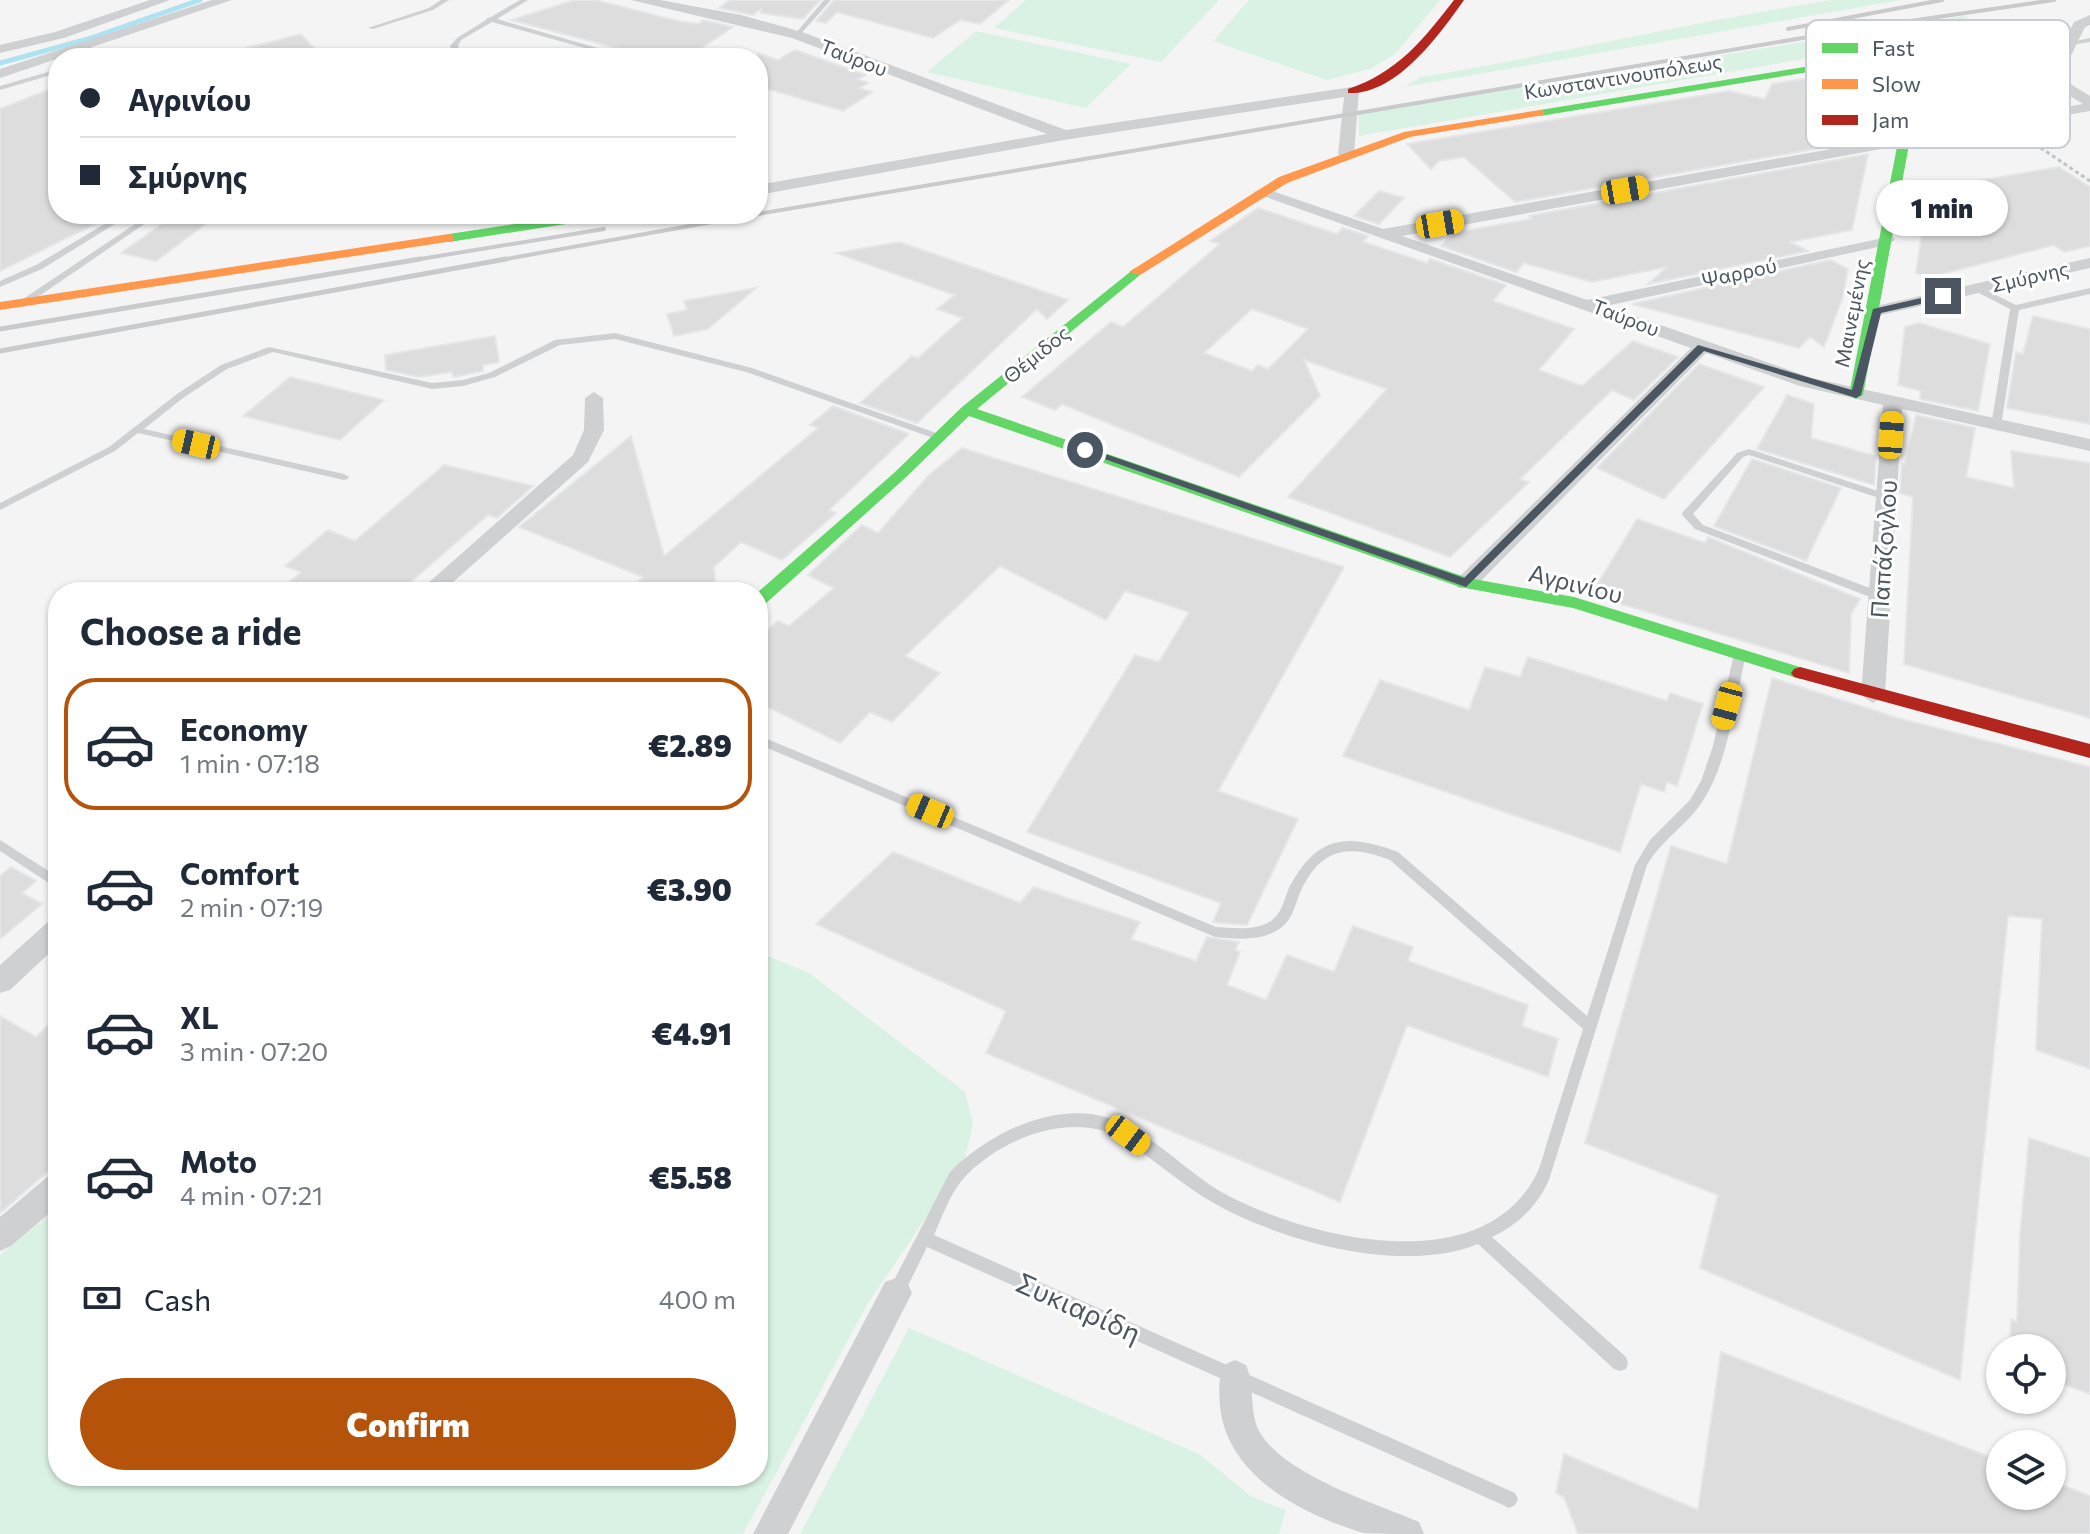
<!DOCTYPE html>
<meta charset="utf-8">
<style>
body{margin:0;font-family:Commissioner,sans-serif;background:#f6f6f7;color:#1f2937;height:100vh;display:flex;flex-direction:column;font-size:30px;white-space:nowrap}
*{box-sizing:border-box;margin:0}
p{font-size:26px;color:#747a83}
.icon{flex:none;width:44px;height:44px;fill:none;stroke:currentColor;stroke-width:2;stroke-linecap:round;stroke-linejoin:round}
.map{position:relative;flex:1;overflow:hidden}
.details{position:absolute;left:48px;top:582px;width:720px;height:904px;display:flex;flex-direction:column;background:#fff;border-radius:32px;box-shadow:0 2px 6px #0004}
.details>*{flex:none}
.guide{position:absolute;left:48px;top:48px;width:720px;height:176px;border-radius:32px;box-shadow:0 2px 6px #0004;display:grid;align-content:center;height:176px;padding:0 32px;background:#fff}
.tools{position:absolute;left:1986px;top:1334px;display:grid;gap:16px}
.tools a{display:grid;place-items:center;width:80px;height:80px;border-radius:50%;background:#fff;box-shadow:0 2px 6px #0004;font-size:40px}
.end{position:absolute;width:36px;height:36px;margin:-18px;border:10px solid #4a5661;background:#fff;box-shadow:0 0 0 4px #fff}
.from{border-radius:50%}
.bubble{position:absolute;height:56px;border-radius:28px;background:#fff;box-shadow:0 2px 6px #0004;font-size:26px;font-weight:800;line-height:56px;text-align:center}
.car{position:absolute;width:24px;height:48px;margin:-24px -12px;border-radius:10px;box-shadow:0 0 6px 2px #0007;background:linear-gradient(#f5c518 24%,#345 0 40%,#f5c518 0 76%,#345 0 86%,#f5c518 0)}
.guide b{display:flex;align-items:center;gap:28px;height:76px;font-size:30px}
.guide b+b{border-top:2px solid #e0e1e3}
.guide i{width:20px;height:20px;background:#1f2937}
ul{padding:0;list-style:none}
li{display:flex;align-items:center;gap:24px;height:132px;margin:0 16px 12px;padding:0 16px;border:4px solid transparent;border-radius:32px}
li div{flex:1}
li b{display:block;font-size:30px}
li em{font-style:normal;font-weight:800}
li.selected{border-color:#b45309}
li>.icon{width:72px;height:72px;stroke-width:1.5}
h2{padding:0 32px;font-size:36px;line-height:96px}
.pay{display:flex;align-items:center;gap:20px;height:88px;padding:0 32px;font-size:30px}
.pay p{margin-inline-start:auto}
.primary-button{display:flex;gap:16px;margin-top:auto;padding:16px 32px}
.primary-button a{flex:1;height:92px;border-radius:48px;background:#b45309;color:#fff;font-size:32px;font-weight:800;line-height:92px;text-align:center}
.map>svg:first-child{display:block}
</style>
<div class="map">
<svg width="2090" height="1534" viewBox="0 0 2090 1534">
<rect width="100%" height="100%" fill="#f4f4f4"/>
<path fill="#d9f2e3" d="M1026 0H1219L1161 62 994 28Z
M1249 0H1440L1395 54 1370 69 1327 80 1213 41Z
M1831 0H1901L1404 87 1421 77C1558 54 1694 22 1831 0Z
M1964 16 1984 28 1359 136 1358 114Z
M976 31 1131 64 1086 108 927 72Z
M758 952 809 973 965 1092 973 1123 965 1160 868 1303 743 1534H0V1255L58 1208V1476H758Z
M909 1328 1199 1454 1252 1497 1286 1510 1279 1534H800Z"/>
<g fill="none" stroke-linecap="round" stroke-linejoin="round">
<path stroke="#aee2f0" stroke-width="5" d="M0 63 88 39 200 0"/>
</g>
<path fill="#ddddde" stroke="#e5e6e7" stroke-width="2" fill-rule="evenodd" d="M575 0H595L678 21 698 24 703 20 733 27 687 58H654L511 20Z
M730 0H820L803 19 761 13V9L752 15 719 8Z
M834 0H1009L980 24 960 20 933 38 837 12 826 23 816 21Z
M301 34 323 58H240L239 50Z
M795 50 866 75 858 79 868 83 859 88 872 92 843 111 758 86V53L778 60Z
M1894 64 1871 139 1515 202 1464 157 1439 161 1431 169 1407 144 1729 91 1765 99 1772 84Z
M58 86V214H115L0 271V109Z
M1868 154 1852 230 1790 242 1808 251 1648 284 1667 267 1592 282 1524 263 1516 272 1441 246 1453 233 1532 219 1529 216Z
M2059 167 2090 187V246L2064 252 2054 245 1927 278 1916 273 1928 189Z
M1379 191 1404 198 1379 224 1354 216Z
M1258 208 1337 234 1343 228 1368 236 1363 242 1427 263 1430 259 1506 285 1493 301 1574 329 1539 370 1582 386 1633 341 1678 357 1634 400 1612 390 1520 479 1529 482 1450 557 1288 497 1387 389 1304 360 1320 396 1239 477 1062 404 1055 410 1022 397 1111 322 1123 327 1220 244 1210 241ZM1252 309 1308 329 1268 369 1258 365 1252 371 1204 353Z
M176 214 210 221 156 261 121 253Z
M899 242 1068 300 1047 319 1037 309 917 423 860 403 912 356 918 358 963 318 937 309 955 295 836 253Z
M1830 260 1848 269 1843 297 1824 347 1810 337 1799 348 1632 304Z
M756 288 708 329 674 336 667 314 687 310 684 301Z
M2033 316 2090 329V424L2007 408 2016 352 2023 354Z
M1919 323 1990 344 1978 411 1920 399 1921 391 1898 385 1905 327Z
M495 336 499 362 483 365V371L453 377 452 372 419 377 386 370 385 355Z
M1699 364 1764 387 1664 499 1597 468Z
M290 377 384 400 340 440 243 416Z
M1787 395 1814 404 1811 438 1876 456 1874 485 1757 449Z
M833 406 909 434 829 510 836 513 782 560 741 542 714 567 716 592H626L643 577 519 527 631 436 664 556 818 428 810 425Z
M1916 415 1975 428 1966 477 2014 488 2011 451 2090 463V718L1904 664 1913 497 1900 493 1902 463 1905 464Z
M962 448 1344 567 1218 791 1298 819 1247 925 1213 922 1221 903 1027 832 1135 655 1159 662 1189 612 1125 591 1106 620 1000 566 905 656 940 673 892 722 870 712 840 743 758 702V639L778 621 789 626 834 588 808 575 862 525 878 533 929 475Z
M1752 459 1841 488 1806 561 1714 526Z
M444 465 533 486 497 518 488 515 399 592H278L301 572 285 566 328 530 355 541Z
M1637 519 1705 543 1708 537 1860 599 1851 614 1849 673 1591 595Z
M1528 657 1667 701 1670 693 1703 704 1677 786 1667 782 1664 792 1641 784 1620 852 1343 756 1380 680 1469 710 1485 667 1520 677Z
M1772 678 1901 719 2090 767V1069L2036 1050 2042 919 2008 916 1960 1380 1700 1268 1718 1195 1585 1143 1671 846 1727 864Z
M893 852 1020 903 1034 887 1140 922 1131 939 1196 961 1207 937 1239 942 1235 950 1240 952 1227 985 1266 1000 1287 955 1334 972 1353 926 1413 947 1408 961 1528 1005 1522 1026 1558 1039 1548 1077 1407 1025 1340 1202 986 1053 1006 1011 816 924Z
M11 867 36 881 22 893 42 904 0 939V876Z
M0 1016 36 1037 58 1016V1163L0 1213Z
M2029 1138 2090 1158V1394L2052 1380V1348H2010L2011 1319 2017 1322 2020 1234Z
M1721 1352 2000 1461V1496H2052V1481L2090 1496V1534H1578L1564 1497 1556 1493 1564 1454 1698 1510Z"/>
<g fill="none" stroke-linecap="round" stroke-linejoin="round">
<path stroke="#bcc7c4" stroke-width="3" stroke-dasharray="4 3" stroke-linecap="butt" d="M1980 40 2057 31
M2023 136 2090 181"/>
<path fill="#ced0d2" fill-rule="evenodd" d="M441 0H449L433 10 373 29 368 28 429 8Z
M520 0H528L497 19 632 58H620L492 22 461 40 458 46 462 58H454L450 46 457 38 486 20 487 18 491 17Z
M824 0H831L799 36H795V34Z
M2090 38V42L2070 45 2066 43Z
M1967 39 1971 41 1969 42 1892 55 1888 53Z
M88 46 109 56 110 58H101L86 49 84 48Z
M58 69V73L0 90V86Z
M121 214H131L42 269 0 287V281L36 265Z
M150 214H159L29 303H23V299Z
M1976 285 2016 305 2090 288V294L2019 310 2001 426 1996 429 1991 426 2010 309 1973 290V286Z
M615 333 752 368 942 435 944 437 939 440 936 439 746 372 615 339 560 345 495 377 463 386 432 389 273 352 227 369 183 398 144 429 344 474 349 477 348 479 344 480 138 433 115 451 0 510V503L109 447 177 394 221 365 269 347 432 383 463 380 489 373 555 340Z
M1749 449 1890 495 1891 497 1886 500 1882 499 1749 455 1743 457 1693 514 1703 525 1883 593 1884 596 1883 599H1875L1695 529 1683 516 1682 514 1683 512 1737 453Z
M1740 650 1746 654C1736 698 1728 761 1704 799 1689 824 1662 839 1647 865L1549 1180C1537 1206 1518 1225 1492 1237L1626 1357 1628 1363 1626 1369 1620 1371 1614 1369 1478 1244C1400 1276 1270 1239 1202 1196 1173 1177 1147 1154 1117 1136 1067 1112 998 1140 963 1179 950 1194 942 1217 934 1235L1515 1493 1518 1499 1515 1505 1509 1508 1503 1505 927 1247 902 1298 896 1301 890 1298 888 1293 890 1288 950 1172C985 1137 1040 1108 1091 1114 1144 1121 1181 1170 1225 1194 1308 1238 1476 1280 1534 1179 1542 1165 1545 1147 1550 1133 1561 1098 1572 1063 1583 1029L1390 860C1346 843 1319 849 1299 895 1295 906 1292 919 1282 927 1263 942 1237 939 1215 937L758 744V735L1216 927C1233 928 1256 931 1271 921 1282 913 1284 900 1289 888 1317 835 1346 833 1398 852L1587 1016 1635 865 1650 840 1690 800 1701 781 1713 746 1734 654Z
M0 840 58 877V889L0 851Z"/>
<path fill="#ced0d2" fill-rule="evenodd" d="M150 0H170L64 38 0 53V45L55 32Z
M212 0H232L0 78V69Z
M631 0H660L741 15 802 32 1066 130 1352 87 1359 91 1354 154 1346 159 1338 154 1344 97 1064 140 758 195V185L1047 134 792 38Z
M2090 15V25L2085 27 2062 74 2064 80 2090 96V111L1402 236 1587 300 1893 236 1895 240 1887 245 1606 306 1812 378 2090 439V451L1902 409 1885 695 1873 703 1861 695 1883 405 1800 386 1706 353 1474 588H1458L1455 583 1458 578 1691 348 1252 192 1266 189 1383 229 2083 104 2052 85 2048 74 2074 22Z
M2090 258V268L1876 316 1867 311 1876 306Z
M594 392 603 398 604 430 588 462 442 592H418L573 455 584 430 585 398Z
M58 918V945L10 990 0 993V965L49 921Z
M58 1173V1206L11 1246 0 1251V1217L47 1177Z
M896 1278 907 1282 912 1293 788 1534H753L885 1282Z
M1235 1360 1246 1365C1255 1386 1249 1411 1259 1431 1283 1475 1375 1503 1419 1522L1424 1534C1406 1534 1381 1534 1363 1533 1302 1514 1228 1477 1220 1407 1219 1391 1218 1379 1224 1365Z"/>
<path fill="#63d668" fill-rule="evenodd" d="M1903 51 1924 63 1863 395 1856 399 1849 395 1913 64 1901 57 1540 116 1534 113 1540 110Z
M581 214H611L605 218 449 242 443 238 449 234Z
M1135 268 1140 269V275L977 409 1468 578 1574 597 1806 669 1809 673 1806 677 1800 679 1573 608 1460 587 969 416 904 479 764 605 758 607V592L894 473 962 407Z"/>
<path fill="#ff974d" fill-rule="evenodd" d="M1540 110 1544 111V115L1410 137 1287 183 1140 275 1129 272 1279 177 1404 132Z
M449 234 453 235V241L0 310V302Z"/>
<path fill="#b3261e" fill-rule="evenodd" d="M1454 0H1464C1440 34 1396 96 1348 93V89C1397 73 1424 39 1454 0Z
M1800 667 2090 744V758L1794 677 1791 673 1794 669Z"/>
<path stroke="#c9cacc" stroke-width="4" d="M1788 29 1942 0
M758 214 1862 28 2054 0
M408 261 604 229
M495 261 756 214"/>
<path stroke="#c9cacc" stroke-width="5" d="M0 329 420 259
M0 351 506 259"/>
</g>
<path fill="#4a5661" d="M1943 293 1947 298 1881 313 1861 395 1856 398 1704 351 1466 587 1079 450 1088 448 1464 578 1698 345 1852 390 1873 309Z"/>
<g text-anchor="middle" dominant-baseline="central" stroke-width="6" stroke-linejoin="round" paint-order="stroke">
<g font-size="20" fill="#4a5661" stroke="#fff">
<text transform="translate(854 57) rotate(21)">Ταύρου</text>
<text transform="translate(1623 76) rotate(-9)">Κωνσταντινουπόλεως</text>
<text transform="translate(1739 272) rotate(-12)">Ψαρρού</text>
<text transform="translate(2030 276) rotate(-13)">Σμύρνης</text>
<text transform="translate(1851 313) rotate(-79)">Μαινεμένης</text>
<text transform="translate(1626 317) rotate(21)">Ταύρου</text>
<text transform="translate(1036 354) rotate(-39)">Θέμιδος</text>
</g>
<g font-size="24" fill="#4a5661" stroke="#fff">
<text transform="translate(1883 549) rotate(-86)">Παπάζογλου</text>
<text transform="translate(1576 583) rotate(14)">Αγρινίου</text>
</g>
<g font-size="28" fill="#4a5661" stroke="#fff">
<text transform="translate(1079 1307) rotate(24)">Συκιαρίδη</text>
</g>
</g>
<rect x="1806" y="20" width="264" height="128" rx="12" fill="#fff" stroke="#c9ccd0" stroke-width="2"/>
<rect x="1822" y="43" width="36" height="10" fill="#63d668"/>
<rect x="1822" y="79" width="36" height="10" fill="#ff974d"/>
<rect x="1822" y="115" width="36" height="10" fill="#b3261e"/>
<g font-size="22" fill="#4a5661">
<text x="1872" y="56">Fast</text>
<text x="1872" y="92">Slow</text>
<text x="1872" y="128">Jam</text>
</g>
</svg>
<div class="tools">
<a><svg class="icon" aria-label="locate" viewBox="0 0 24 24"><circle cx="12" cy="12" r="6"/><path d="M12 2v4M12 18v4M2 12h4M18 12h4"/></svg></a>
<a><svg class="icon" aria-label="layers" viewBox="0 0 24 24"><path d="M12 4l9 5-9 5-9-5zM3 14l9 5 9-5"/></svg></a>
</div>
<i class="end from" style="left:1085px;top:450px"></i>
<i class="end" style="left:1943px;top:296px"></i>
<div class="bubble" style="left:1876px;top:180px;width:132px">1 min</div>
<i class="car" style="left:1625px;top:190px;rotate:80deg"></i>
<i class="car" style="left:1440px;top:224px;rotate:80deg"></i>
<i class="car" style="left:1891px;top:435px;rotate:4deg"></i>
<i class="car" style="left:196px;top:444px;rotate:283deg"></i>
<i class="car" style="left:1727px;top:706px;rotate:195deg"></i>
<i class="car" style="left:930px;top:811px;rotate:293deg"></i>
<i class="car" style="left:1128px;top:1135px;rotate:127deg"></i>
<div class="guide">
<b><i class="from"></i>Αγρινίου</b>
<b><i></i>Σμύρνης</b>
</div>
<section class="details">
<h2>Choose a ride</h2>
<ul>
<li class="selected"><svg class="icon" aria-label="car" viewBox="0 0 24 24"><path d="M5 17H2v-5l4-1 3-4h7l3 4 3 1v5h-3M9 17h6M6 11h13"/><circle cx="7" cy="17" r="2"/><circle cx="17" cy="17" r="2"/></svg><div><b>Economy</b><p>1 min · 07:18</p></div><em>€2.89</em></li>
<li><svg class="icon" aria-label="car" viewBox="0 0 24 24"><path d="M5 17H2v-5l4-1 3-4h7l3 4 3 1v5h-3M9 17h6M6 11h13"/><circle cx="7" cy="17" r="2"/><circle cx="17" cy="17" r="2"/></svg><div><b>Comfort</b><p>2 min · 07:19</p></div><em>€3.90</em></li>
<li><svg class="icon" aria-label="car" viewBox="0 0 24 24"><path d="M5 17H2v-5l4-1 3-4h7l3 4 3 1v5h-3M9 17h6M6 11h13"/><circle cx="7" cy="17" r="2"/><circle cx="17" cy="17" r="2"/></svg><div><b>XL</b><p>3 min · 07:20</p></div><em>€4.91</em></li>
<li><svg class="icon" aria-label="car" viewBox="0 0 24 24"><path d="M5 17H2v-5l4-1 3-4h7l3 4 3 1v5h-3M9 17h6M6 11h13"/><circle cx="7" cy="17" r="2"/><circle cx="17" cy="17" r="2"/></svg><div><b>Moto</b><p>4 min · 07:21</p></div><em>€5.58</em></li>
</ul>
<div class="pay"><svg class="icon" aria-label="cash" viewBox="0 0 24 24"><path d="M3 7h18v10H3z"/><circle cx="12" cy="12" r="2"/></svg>Cash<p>400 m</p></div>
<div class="primary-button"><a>Confirm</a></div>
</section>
</div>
